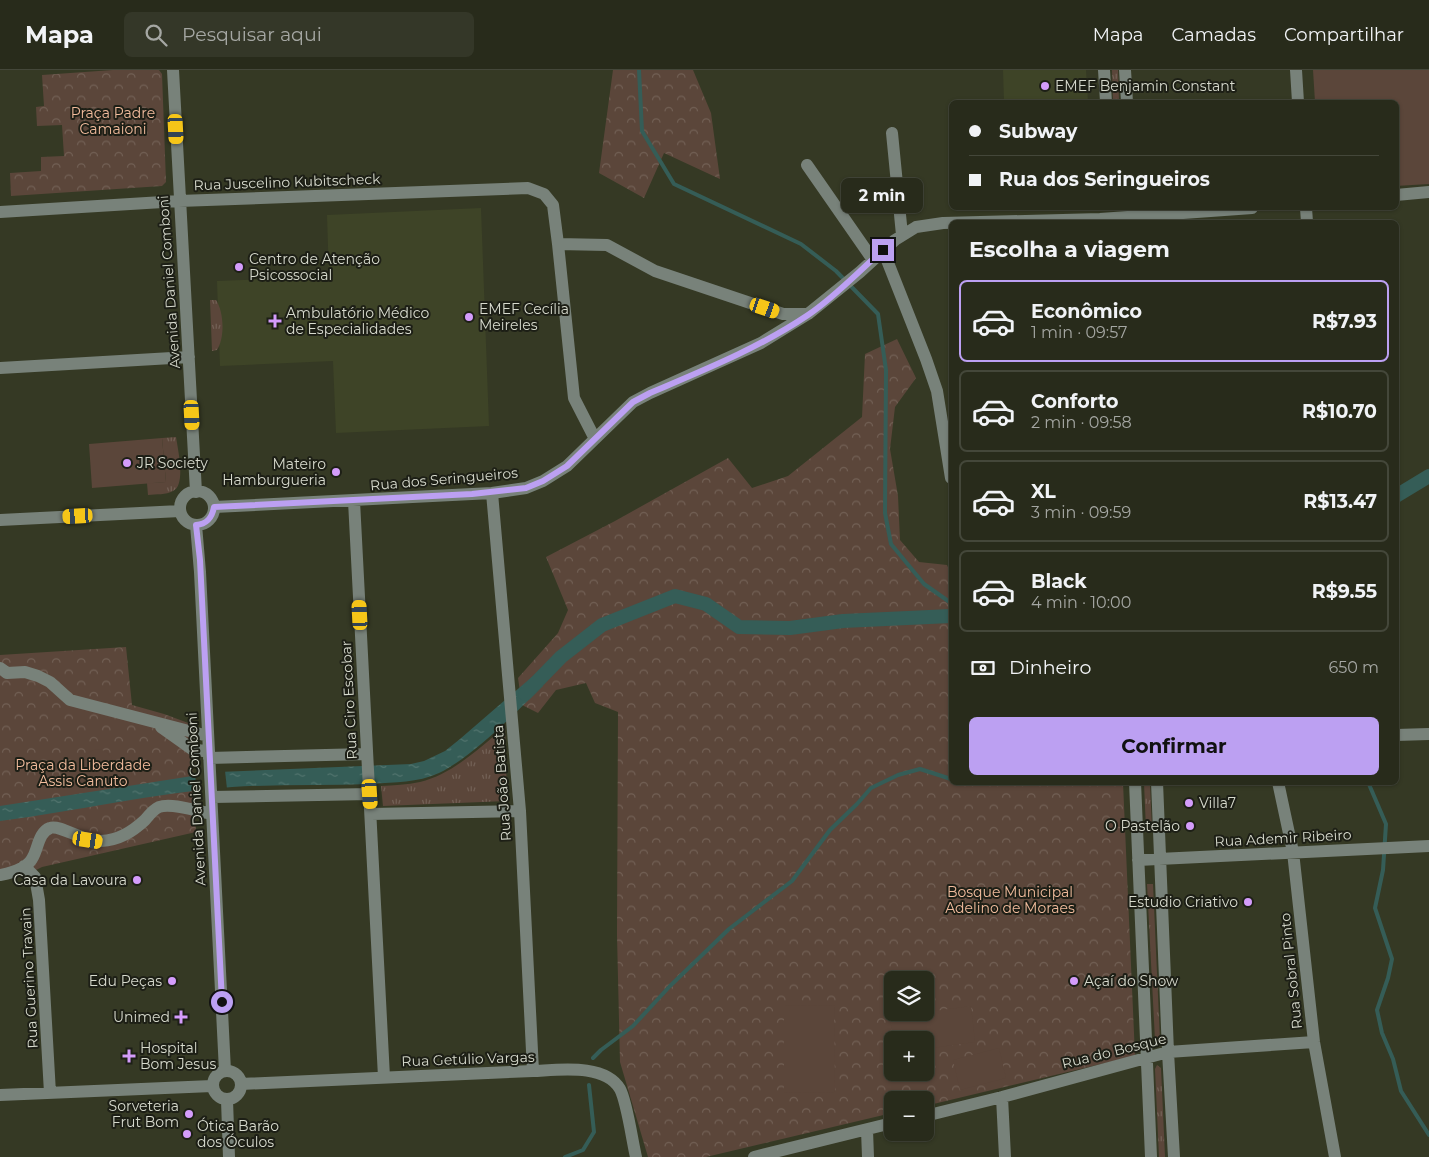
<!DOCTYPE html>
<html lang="pt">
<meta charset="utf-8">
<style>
body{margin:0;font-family:Montserrat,sans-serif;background:#343728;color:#f1f3f6;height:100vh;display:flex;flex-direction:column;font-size:19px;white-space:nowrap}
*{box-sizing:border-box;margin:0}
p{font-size:16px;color:#a5a7a3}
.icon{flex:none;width:28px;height:28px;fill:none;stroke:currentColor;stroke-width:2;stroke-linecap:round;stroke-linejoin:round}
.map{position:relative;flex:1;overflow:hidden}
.details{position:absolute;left:949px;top:150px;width:450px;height:565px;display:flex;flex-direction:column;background:#282b1b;border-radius:8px;box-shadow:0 1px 4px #0004,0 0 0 1px #44473a}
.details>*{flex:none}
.banner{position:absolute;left:949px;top:30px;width:450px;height:110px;border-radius:8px;box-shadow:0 1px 4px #0004,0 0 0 1px #44473a;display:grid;align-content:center;height:110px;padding:0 20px;background:#282b1b}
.tools{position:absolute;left:884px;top:901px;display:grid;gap:10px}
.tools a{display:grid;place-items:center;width:50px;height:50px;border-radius:8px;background:#282b1b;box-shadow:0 1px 4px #0004,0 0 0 1px #44473a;font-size:25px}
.end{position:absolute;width:22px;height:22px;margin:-11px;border:6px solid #bca0f2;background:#111;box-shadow:0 0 0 2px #111}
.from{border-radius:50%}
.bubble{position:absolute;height:35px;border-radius:8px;background:#282b1b;box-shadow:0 1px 4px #0004,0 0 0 1px #44473a;font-size:16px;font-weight:700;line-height:35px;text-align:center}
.car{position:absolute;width:15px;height:30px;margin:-15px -8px;border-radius:6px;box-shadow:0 0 4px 1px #0007;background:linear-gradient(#f5c518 24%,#345 0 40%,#f5c518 0 76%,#345 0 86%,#f5c518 0)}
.banner b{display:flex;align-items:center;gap:18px;height:48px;font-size:19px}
.banner b+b{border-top:1px solid #44473a}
.banner i{width:12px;height:12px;background:#f1f3f6}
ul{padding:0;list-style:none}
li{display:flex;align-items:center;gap:15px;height:82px;margin:0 10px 8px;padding:0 10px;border:2px solid #44473a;border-radius:8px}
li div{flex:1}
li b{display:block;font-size:19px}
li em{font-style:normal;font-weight:700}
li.active{border-color:#bca0f2}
li>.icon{width:45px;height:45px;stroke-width:1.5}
h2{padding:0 20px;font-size:22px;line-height:60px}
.pay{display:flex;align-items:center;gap:12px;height:55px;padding:0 20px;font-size:19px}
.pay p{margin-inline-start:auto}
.primary-button{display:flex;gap:10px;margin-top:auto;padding:10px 20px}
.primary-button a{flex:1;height:58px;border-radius:8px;background:#bca0f2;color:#111;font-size:20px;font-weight:700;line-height:58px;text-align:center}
header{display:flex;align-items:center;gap:30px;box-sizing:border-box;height:70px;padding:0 25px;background:#282b1b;border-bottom:1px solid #44473a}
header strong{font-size:24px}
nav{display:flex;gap:28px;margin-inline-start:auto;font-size:18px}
.search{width:350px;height:45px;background:#343728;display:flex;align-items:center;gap:12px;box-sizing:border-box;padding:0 18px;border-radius:8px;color:#a5a7a3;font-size:19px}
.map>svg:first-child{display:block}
</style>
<header>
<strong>Mapa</strong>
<div class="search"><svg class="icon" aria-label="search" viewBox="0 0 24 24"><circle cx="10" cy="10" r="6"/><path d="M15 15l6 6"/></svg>Pesquisar aqui</div>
<nav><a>Mapa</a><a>Camadas</a><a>Compartilhar</a></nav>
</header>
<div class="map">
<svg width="1429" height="1087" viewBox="0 0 1429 1087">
<defs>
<pattern id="grass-tufts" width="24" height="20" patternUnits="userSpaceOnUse" patternTransform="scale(1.25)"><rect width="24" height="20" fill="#5b463a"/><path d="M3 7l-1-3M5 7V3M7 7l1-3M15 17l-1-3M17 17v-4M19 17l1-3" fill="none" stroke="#726055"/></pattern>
<pattern id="forest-crowns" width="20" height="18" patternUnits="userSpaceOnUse" patternTransform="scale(1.25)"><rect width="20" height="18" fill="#5b463a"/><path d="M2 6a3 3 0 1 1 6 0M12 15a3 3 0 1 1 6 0" fill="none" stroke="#726055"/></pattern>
<pattern id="water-ripples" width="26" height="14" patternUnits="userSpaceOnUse" patternTransform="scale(1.25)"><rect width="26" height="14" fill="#355d57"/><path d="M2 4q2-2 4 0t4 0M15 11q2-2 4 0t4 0" fill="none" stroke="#52746e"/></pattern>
</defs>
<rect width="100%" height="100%" fill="#353924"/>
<path fill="#3e4427" d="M1003 0H1086L1088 32H1004Z
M481 138 489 356 336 363 333 291 220 296 217 211 329 207 327 145Z"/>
<path fill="url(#grass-tufts)" d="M1112 0H1118L1119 32H1113Z
M210 230H216C224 242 225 268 217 280L212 281Z
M176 367C178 380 186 415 173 421 166 425 156 424 148 425L147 413 166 412 162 368Z
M505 657 507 731 383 736 381 716C394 715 407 715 420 712 453 704 479 678 505 657Z
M1144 713H1150L1152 759H1146Z
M1147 814H1153L1160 970 1158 972 1155 970Z
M1157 995 1161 998 1165 1087H1159L1155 999Z"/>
<path fill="url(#forest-crowns)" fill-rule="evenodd" d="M113 0H159L162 4 166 112 162 116 11 126 10 103 41 101V87L64 86 62 55 37 56 36 37 44 36 42 5Z
M613 0H693L711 43 720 109 664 83 644 128 599 103Z
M897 269 916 308 895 337 890 379 898 426 900 470 919 492 947 495 951 504V712L1123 713 1135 986 925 1036V1030H892V1043L706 1087H648L620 992 617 865 618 642 595 633 586 613 556 620 538 643 522 635 518 608 558 563 568 540 546 487 615 451 728 388 752 418 788 406 862 347 865 284ZM892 910H925V942H892ZM892 970H925V1002H892Z
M126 577 132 635 164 644 191 654 196 762 42 797 26 805 0 809V585Z"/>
<path fill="#5b463a" d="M1313 0H1429V114L1396 116V32H1315Z
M162 368 166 412 92 418 89 374Z
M98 679C109 681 113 687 114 697L122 691 129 692 133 698 131 707 126 710H120L114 702C105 711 97 714 86 706 83 720 68 723 63 710L66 699 76 696 82 700C81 688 87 681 98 679Z
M834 935 835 1022 784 1023V936Z
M971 936 975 972 925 979V970H893L890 947Z
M999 978 1006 1008 960 1020 953 990Z"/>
<path fill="url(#water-ripples)" d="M533 606 543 616C514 644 474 686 439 703 417 713 395 712 372 714 325 716 278 714 232 717 154 723 77 741 0 751V736L218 702 411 694 424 691 445 681 460 669Z"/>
<path fill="#353924" d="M225 701 227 719 197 722 195 704Z"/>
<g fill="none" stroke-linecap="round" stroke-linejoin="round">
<path stroke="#355d57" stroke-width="4" d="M639 0 642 61 674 114 801 174 836 201 878 244 886 300 885 443 891 474 924 514 951 533
M1368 712 1386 754 1383 800 1375 838 1392 889 1388 908 1377 940 1382 963 1393 989 1401 1021 1429 1065
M593 988 601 980 633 956 670 916 729 859 792 811 830 760 857 734 871 718 898 705 920 699 951 709
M565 1087 583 1080 594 1062 589 1015"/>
<path stroke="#355d57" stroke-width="14" d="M1396 426 1429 406
M525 624 561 587 602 555 675 526 706 534 739 557 790 558 843 551 951 546"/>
<path stroke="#78827a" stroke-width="12" d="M173 0 196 422
M1104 0 1106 32
M1125 0 1127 32
M1296 0 1298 32
M892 63 902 165
M807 95 873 190
M1396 125 1429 122
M1306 138 1307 152
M0 142 179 131 528 118 544 124 553 135 558 174 574 328 595 369
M558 174 607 175 655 201 783 244H808
M883 180 926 289 937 321 951 408
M0 298 189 287
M180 438a17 17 0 1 1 34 0a17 17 0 1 1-34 0Z
M492 423 520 741 533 1001
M354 431 384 1007
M214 437 492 423 526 418 543 411 567 396 633 332 650 323 761 273 808 244 860 202 895 170 916 157 943 153 1100 149 1252 138
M0 450 180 441
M196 455 200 502 225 1001
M0 598 7 603 25 602 38 606 50 612 70 630 208 666
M161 657 192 679 209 682
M1396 665 1429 664
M209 688 367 684
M1135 712 1151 1087
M1157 712 1168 982 1174 1087
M1278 712 1293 782 1314 972 1335 1087
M212 727 369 724
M371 744 520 741
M1138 790 1429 776
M24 796 35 807 39 830 50 1023
M0 805C11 803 28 798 33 787 38 778 39 762 50 758 60 754 85 773 101 771 119 770 132 762 145 750 149 745 154 739 159 737 172 732 199 742 212 744
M213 1015a14 14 0 1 1 28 0a14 14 0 1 1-28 0Z
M241 1014 533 1001C558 1000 605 993 620 1019 627 1032 632 1070 636 1087
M0 1025 212 1016
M1002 1027 1005 1087
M227 1030 229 1087
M925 1046 1002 1027 1168 982 1314 972
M867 1060 868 1087
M754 1087 892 1053"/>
</g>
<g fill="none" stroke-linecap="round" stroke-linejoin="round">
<path stroke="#bca0f2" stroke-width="6" d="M222 932 200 490 196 455C207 454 212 448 214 437L472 424 526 418 543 411 567 396 633 332 650 323C704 300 759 278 808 245 835 227 858 202 883 180"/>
</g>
<g fill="#d49cfb" stroke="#1d1f16" stroke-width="2">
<circle cx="1045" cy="16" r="5"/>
<circle cx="239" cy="197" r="5"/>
<circle cx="469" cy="247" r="5"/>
<path d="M272.5 243.5h5v5h5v5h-5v5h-5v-5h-5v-5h5z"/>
<circle cx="127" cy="393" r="5"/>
<circle cx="336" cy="402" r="5"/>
<circle cx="1189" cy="733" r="5"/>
<circle cx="1190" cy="756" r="5"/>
<circle cx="137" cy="810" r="5"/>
<circle cx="1248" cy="832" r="5"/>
<circle cx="172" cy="911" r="5"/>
<circle cx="1074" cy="911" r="5"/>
<path d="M178.5 939.5h5v5h5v5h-5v5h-5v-5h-5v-5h5z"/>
<path d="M126.5 978.5h5v5h5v5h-5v5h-5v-5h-5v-5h5z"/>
<circle cx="189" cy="1044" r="5"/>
<circle cx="187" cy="1064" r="5"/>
</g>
<g text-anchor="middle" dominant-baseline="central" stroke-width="4" stroke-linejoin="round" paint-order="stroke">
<g font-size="14" fill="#d7dacd" stroke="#1d1f16" text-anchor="start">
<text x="1055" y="16">EMEF Benjamin Constant</text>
<text x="249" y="189">Centro de Atenção<tspan x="249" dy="16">Psicossocial</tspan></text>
<text x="479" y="239">EMEF Cecília<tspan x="479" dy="16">Meireles</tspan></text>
<text x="286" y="243">Ambulatório Médico<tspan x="286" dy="16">de Especialidades</tspan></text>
<text x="137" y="393">JR Society</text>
<text x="326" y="394" text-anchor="end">Mateiro<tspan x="326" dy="16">Hamburgueria</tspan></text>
<text x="1199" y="733">Villa7</text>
<text x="1180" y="756" text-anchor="end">O Pastelão</text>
<text x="127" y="810" text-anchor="end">Casa da Lavoura</text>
<text x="1238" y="832" text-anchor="end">Estudio Criativo</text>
<text x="162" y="911" text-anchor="end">Edu Peças</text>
<text x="1084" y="911">Açaí do Show</text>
<text x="170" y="947" text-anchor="end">Unimed</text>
<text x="140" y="978">Hospital<tspan x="140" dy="16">Bom Jesus</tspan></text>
<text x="179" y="1036" text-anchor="end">Sorveteria<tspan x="179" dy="16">Frut Bom</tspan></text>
<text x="197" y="1056">Ótica Barão<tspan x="197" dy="16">dos Óculos</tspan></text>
</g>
<g font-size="14" fill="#f2bc9d" stroke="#1d1f16">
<text x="113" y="43">Praça Padre<tspan x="113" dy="16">Camaioni</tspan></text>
<text x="83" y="695">Praça da Liberdade<tspan x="83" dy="16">Assis Canuto</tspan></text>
<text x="1010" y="822">Bosque Municipal<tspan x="1010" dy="16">Adelino de Moraes</tspan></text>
</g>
<g font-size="14" fill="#d7dacd" stroke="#1d1f16">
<text transform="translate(287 112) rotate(-2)">Rua Juscelino Kubitscheck</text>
<text transform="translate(169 212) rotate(-94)">Avenida Daniel Comboni</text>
<text transform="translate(444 409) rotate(-5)">Rua dos Seringueiros</text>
<text transform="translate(349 630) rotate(-93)">Rua Ciro Escobar</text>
<text transform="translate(502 713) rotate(-94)">Rua João Batista</text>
<text transform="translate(196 729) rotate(-93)">Avenida Daniel Comboni</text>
<text transform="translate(1283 768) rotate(-3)">Rua Ademir Ribeiro</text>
<text transform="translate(1291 901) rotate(-96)">Rua Sobral Pinto</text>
<text transform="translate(29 908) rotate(-93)">Rua Guerino Travain</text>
<text transform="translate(1114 981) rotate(-14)">Rua do Bosque</text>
<text transform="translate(468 989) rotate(-2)">Rua Getúlio Vargas</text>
</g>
</g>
</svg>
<div class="tools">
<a><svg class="icon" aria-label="layers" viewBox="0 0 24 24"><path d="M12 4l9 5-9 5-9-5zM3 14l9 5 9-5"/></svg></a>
<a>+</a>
<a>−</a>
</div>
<i class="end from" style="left:222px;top:932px"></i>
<i class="end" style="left:883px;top:180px"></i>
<div class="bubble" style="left:841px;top:108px;width:82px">2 min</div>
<i class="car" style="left:176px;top:59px;rotate:177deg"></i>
<i class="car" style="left:765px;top:238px;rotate:109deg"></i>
<i class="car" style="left:192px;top:345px;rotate:177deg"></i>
<i class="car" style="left:78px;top:446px;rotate:267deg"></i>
<i class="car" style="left:360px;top:545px;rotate:357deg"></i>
<i class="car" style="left:370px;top:724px;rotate:176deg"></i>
<i class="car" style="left:88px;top:770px;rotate:99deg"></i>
<div class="banner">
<b><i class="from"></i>Subway</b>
<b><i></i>Rua dos Seringueiros</b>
</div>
<section class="details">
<h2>Escolha a viagem</h2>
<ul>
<li class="active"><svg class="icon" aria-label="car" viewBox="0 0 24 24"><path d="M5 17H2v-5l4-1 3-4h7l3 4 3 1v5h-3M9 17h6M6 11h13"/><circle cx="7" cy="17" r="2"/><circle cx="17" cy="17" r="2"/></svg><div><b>Econômico</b><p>1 min · 09:57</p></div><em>R$7.93</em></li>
<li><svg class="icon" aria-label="car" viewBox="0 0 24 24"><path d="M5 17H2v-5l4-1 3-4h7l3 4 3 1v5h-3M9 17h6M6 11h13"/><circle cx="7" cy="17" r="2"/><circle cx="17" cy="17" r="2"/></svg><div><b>Conforto</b><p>2 min · 09:58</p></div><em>R$10.70</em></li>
<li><svg class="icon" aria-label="car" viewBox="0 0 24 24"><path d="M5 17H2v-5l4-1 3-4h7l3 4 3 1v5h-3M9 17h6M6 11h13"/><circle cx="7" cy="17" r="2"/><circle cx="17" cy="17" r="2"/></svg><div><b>XL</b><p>3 min · 09:59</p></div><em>R$13.47</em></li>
<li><svg class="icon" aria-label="car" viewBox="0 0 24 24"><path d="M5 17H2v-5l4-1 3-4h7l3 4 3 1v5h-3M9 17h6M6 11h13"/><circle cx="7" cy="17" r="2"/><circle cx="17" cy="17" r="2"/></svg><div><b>Black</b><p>4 min · 10:00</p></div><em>R$9.55</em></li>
</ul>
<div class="pay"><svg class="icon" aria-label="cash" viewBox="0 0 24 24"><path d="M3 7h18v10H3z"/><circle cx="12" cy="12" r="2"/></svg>Dinheiro<p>650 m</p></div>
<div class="primary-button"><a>Confirmar</a></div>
</section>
</div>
